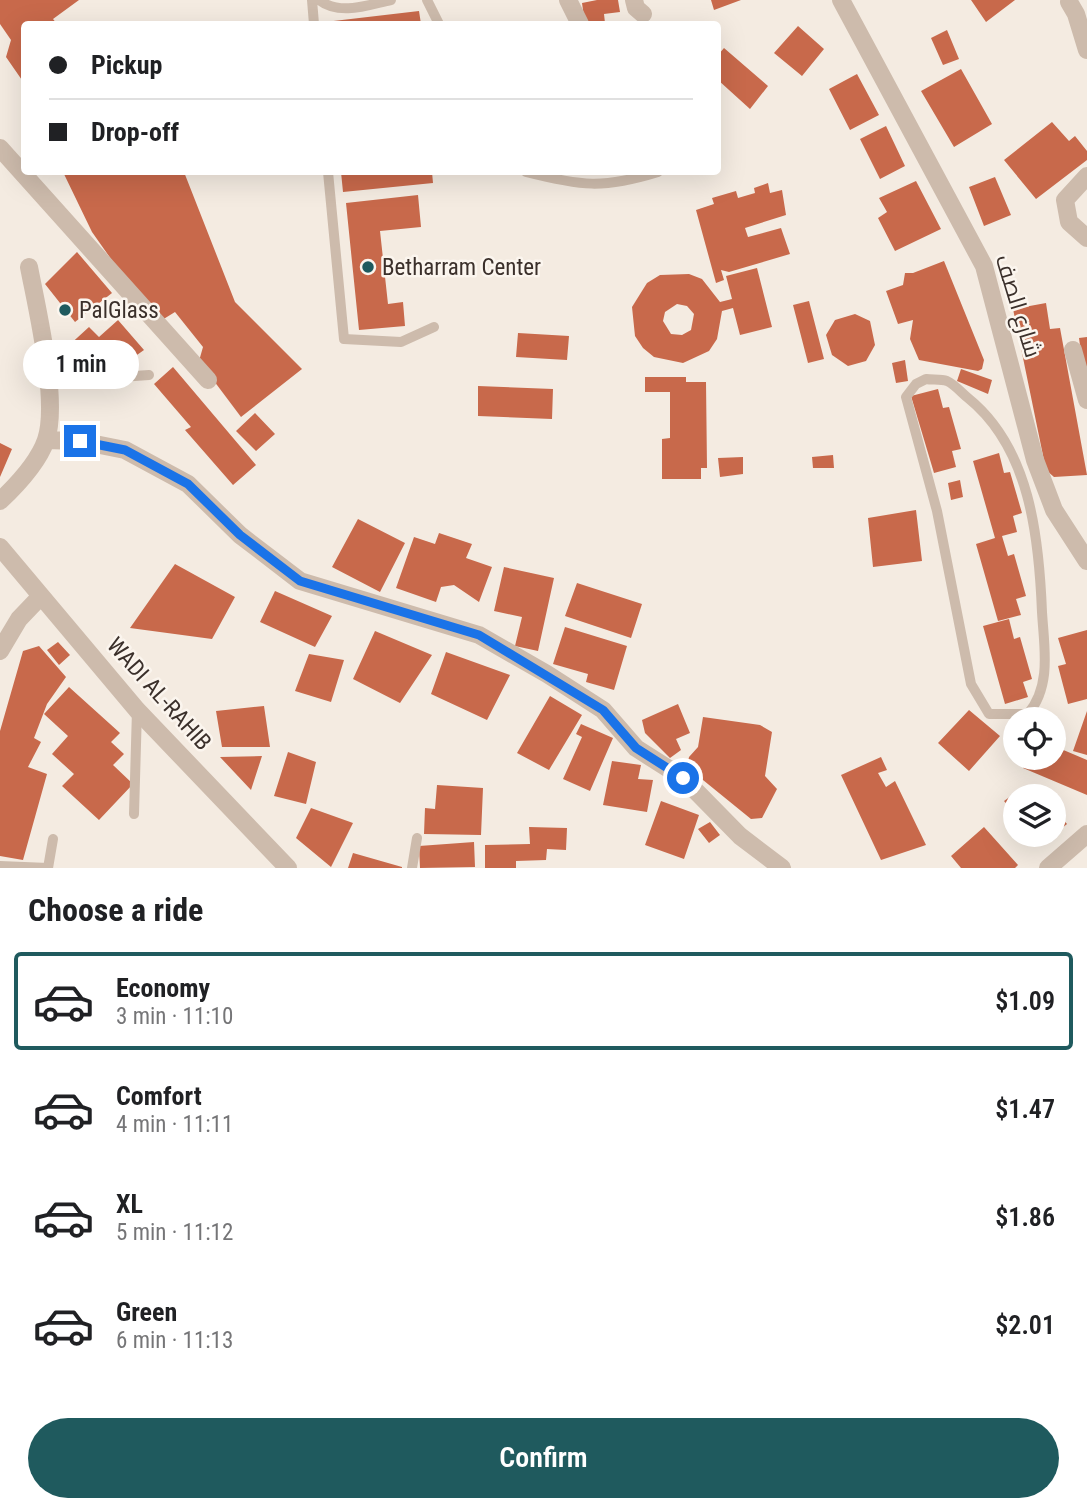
<!DOCTYPE html>
<meta charset="utf-8">
<style>
body{margin:0;font-family:"Roboto Condensed",Cairo,sans-serif;background:#f6f6f6;color:#202124;height:100vh;display:flex;flex-direction:column;font-size:26px;white-space:nowrap}
*{box-sizing:border-box;margin:0}
p{font-size:23px;color:#757577}
.icon{flex:none;width:38px;height:38px;fill:none;stroke:currentColor;stroke-width:2;stroke-linecap:round;stroke-linejoin:round}
.map{position:relative;height:868px;overflow:hidden}
.drawer{display:flex;flex-direction:column;background:#fff;flex:1}
.drawer>*{flex:none}
.top-card{position:absolute;left:21px;top:21px;width:700px;height:154px;border-radius:7px;box-shadow:0 7px 28px #0002;display:grid;align-content:center;height:154px;padding:0 28px;background:#fff}
.controls{position:absolute;left:1003px;top:707px;display:grid;gap:14px}
.controls a{display:grid;place-items:center;width:63px;height:63px;border-radius:50%;background:#fff;box-shadow:0 7px 28px #0002;font-size:35px}
.end{position:absolute;width:32px;height:32px;margin:-16px;border:9px solid #1a73e8;background:#fff;box-shadow:0 0 0 4px #fff}
.from{border-radius:50%}
.bubble{position:absolute;height:49px;border-radius:24px;background:#fff;box-shadow:0 7px 28px #0002;font-size:23px;font-weight:600;line-height:49px;text-align:center}
.top-card b{display:flex;align-items:center;gap:24px;height:66px;font-size:26px}
.top-card b+b{border-top:2px solid #e0e0e0}
.top-card i{width:18px;height:18px;background:#202124}
ul{padding:0;list-style:none}
li{display:flex;align-items:center;gap:21px;height:98px;margin:0 14px 10px;padding:0 14px;border:4px solid transparent;border-radius:7px}
li div{flex:1}
li b{display:block;font-size:26px}
li em{font-style:normal;font-weight:600}
li.active{border-color:#1f5a5e}
li>.icon{width:63px;height:63px;stroke-width:1.5}
h2{padding:0 28px;font-size:32px;line-height:84px}
.action{display:flex;gap:14px;margin-top:auto;padding:14px 28px}
.action a{flex:1;height:80px;border-radius:42px;background:#1f5a5e;color:#fff;font-size:28px;font-weight:600;line-height:80px;text-align:center}
.map>svg:first-child{display:block}
</style>
<div class="map">
<svg width="1087" height="868" viewBox="0 0 1087 868">
<rect width="100%" height="100%" fill="#f4ebe1"/>
<path fill="#c8694b" fill-rule="evenodd" d="M0 0H79L53 19 57 24H24V83L6 57 11 40 0 24Z
M597 0H618L620 12 604 14 605 23 585 24 582 3Z
M711 0H741L714 10Z
M971 0H1015L986 22Z
M419 11 421 24H326L325 22Z
M798 26 824 49 802 76 774 53Z
M947 30 959 59 943 65 931 38Z
M724 48 768 86 750 109 718 80V55Z
M961 69 992 124 954 147 921 91Z
M857 74 879 115 850 130 829 89Z
M1052 122 1069 141 1075 136 1087 151V160L1036 199 1004 160Z
M886 126 905 166 880 179 860 139Z
M63 172H184L235 302 302 369 241 417 199 361 203 347 175 312 162 320 123 276 92 232Z
M341 172H432L433 183 343 192Z
M995 177 1011 215 984 226 969 187Z
M916 181 941 229 895 251 878 218 887 212 879 198Z
M768 183 770 193 782 190 786 215 745 228 748 237 781 228 790 254 729 272 721 270 724 280 716 283 696 210 714 204 712 198 736 191 738 198 755 193 754 188Z
M418 195 421 227 380 231 388 304 403 302 405 326 359 330 346 203Z
M77 252 112 293 75 322 45 284Z
M944 261 984 360 982 369 978 371 919 360 910 339 913 320 898 324 886 291 903 285 905 273H913Z
M757 268 772 327 740 335 733 308 722 311 717 339 709 351 683 363 654 357 643 348 635 336 632 307 647 283 660 275 689 274 702 279 720 302 732 299 726 276ZM677 304 687 306 694 314 691 330 682 335 671 334 663 321 665 312Z
M809 301 824 359 808 363 793 305Z
M1046 303 1050 329 1060 328 1087 475 1054 477 1046 470 1013 309Z
M855 314 870 321 875 345 866 361 848 366 832 355 826 335 835 320Z
M118 320 144 350 127 362H96L86 371 66 348 89 327 99 337Z
M518 333 569 336 567 360 516 357Z
M1087 337V382H1085L1079 338Z
M905 360 908 381 896 383 892 363Z
M173 367 256 465 233 485 185 430 191 427 154 384Z
M961 369 992 380 988 394 957 381Z
M645 377H686V382H706L707 468H701V479H662V439L670 438V392H645Z
M478 386 553 389 552 419 478 416Z
M938 389 943 408 949 407 961 449 952 451 956 467 934 473 911 396Z
M255 413 275 434 256 451 236 431Z
M0 443 12 449 0 477Z
M999 453 1004 473 1010 472 1022 513 1013 516 1017 532 1002 536 1008 556 1014 554 1026 596 1016 599 1021 615 998 621 976 544 995 538 973 461Z
M833 455 834 468H813L812 457Z
M743 457V474L720 477 718 458Z
M960 480 963 497 951 500 948 483Z
M916 510 922 561 873 567 868 518Z
M358 519 405 543 380 592 332 567Z
M439 533 472 544 466 558 492 567 479 602 454 585 441 587 436 602 396 588 414 537 435 544Z
M175 564 235 597 212 639 130 628Z
M504 567 554 578 538 651 515 646 522 617 494 611Z
M577 583 642 604 631 638 565 616Z
M275 591 332 616 315 647 260 622Z
M1009 619 1014 639 1020 637 1032 679 1023 682 1028 697 1005 704 983 626Z
M565 627 627 646 614 690 586 682 588 674 553 664Z
M1087 630V699L1068 704 1058 666 1066 664 1058 638Z
M375 631 432 655 400 703 353 679Z
M58 642 70 655 59 665 47 650Z
M39 646 66 677 47 704 34 738 41 742 28 767 47 774 23 860 0 856V731L23 651Z
M446 652 510 675 487 720 431 694Z
M309 654 344 660 331 702 295 691Z
M69 687 120 733 111 742 124 754 113 765 133 784 99 820 62 786 74 774 52 754 68 736 44 714Z
M550 696 582 715 549 770 517 753Z
M678 704 690 733 676 739 681 750 670 758 645 733 642 720Z
M264 706 270 747H222L216 711Z
M969 710 1000 736 969 771 938 743Z
M1087 711V755L1073 751Z
M703 717 760 725 772 732 765 776 777 789 762 818 751 819 687 767 689 757 698 747Z
M581 724 613 738 590 791 563 779 582 737 576 734Z
M1054 746 1087 760V795L1023 768 1027 758H1054Z
M288 752 316 762 306 804 274 796Z
M262 756 251 790 220 757Z
M881 757 887 770 878 773 886 787 895 781 926 845 881 860 841 775Z
M612 761 641 765 638 779 653 780 647 812 603 805Z
M437 785 483 788 481 835 424 834 425 808 435 809Z
M1018 791 1022 796H1015V814L1004 801Z
M661 801 699 815 684 859 645 845Z
M311 808 353 823 331 867 296 838Z
M1056 811 1067 824 1056 833 1054 830Z
M710 822 720 835 709 843 698 829Z
M529 827 567 828 566 850 547 849 546 860 516 861V868H485V845L530 844Z
M984 827 1018 865 1015 868H961L951 856Z
M474 842 475 867 420 868 419 846Z
M353 853 402 867V868H348Z"/>
<g fill="none" stroke-linecap="round" stroke-linejoin="round">
<path stroke="#cdbbac" stroke-width="10" d="M312 0 314 24
M319 0C340 16 368 5 391 0
M427 0 439 24
M328 172 344 339 401 342 434 327
M526 172C581 186 603 189 658 172
M926 379C932 380 941 379 947 381 954 384 962 393 968 398 1030 448 1039 537 1042 612 1044 647 1052 685 1028 714H989L971 684 937 511 906 397 916 384Z
M48 382 149 375
M134 814 137 710
M0 866 48 868 53 839
M412 868 417 838"/>
<path stroke="#cdbbac" stroke-width="18" d="M568 0 580 24
M634 0 636 8 643 14
M841 0 984 266 1035 460 1054 510 1087 561
M1069 2 1076 14 1087 50
M0 148 208 380
M1087 176 1065 200 1069 222 1087 238
M1073 350 1087 400
M46 440 80 441 125 450 188 484 240 535 300 581 479 635 547 674 603 710 636 748 683 778 740 836 782 868
M0 501C17 485 38 463 46 440 59 401 37 309 29 267
M0 547 137 710 288 868
M0 651 19 619 41 596
M1048 868 1087 834"/>
</g>
<g fill="none" stroke-linecap="round" stroke-linejoin="round">
<path stroke="#1a73e8" stroke-width="9" d="M80 441 125 450 188 484 240 535 300 581 479 635 603 710 636 748 683 778"/>
</g>
<g fill="#1f5a5e" stroke="#fbf5ee" stroke-width="2.5">
<circle cx="368" cy="267" r="7"/>
<circle cx="65" cy="310" r="7"/>
</g>
<g text-anchor="middle" dominant-baseline="central" stroke-width="5" stroke-linejoin="round" paint-order="stroke">
<g font-size="23" fill="#3b302b" stroke="#fbf5ee" text-anchor="start">
<text x="382" y="267">Betharram Center</text>
<text x="79" y="310">PalGlass</text>
</g>
<g font-size="23" fill="#3b302b" stroke="#fbf5ee">
<text transform="translate(1018 306) rotate(73)">شارع الصف</text>
<text transform="translate(159 694) rotate(48)">WADI AL-RAHIB</text>
</g>
</g>
</svg>
<div class="controls">
<a><svg class="icon" aria-label="locate" viewBox="0 0 24 24"><circle cx="12" cy="12" r="6"/><path d="M12 2v4M12 18v4M2 12h4M18 12h4"/></svg></a>
<a><svg class="icon" aria-label="layers" viewBox="0 0 24 24"><path d="M12 4l9 5-9 5-9-5zM3 14l9 5 9-5"/></svg></a>
</div>
<i class="end from" style="left:683px;top:778px"></i>
<i class="end" style="left:80px;top:441px"></i>
<div class="bubble" style="left:23px;top:340px;width:116px">1 min</div>
<div class="top-card">
<b><i class="from"></i>Pickup</b>
<b><i></i>Drop-off</b>
</div>
</div>
<section class="drawer">
<h2>Choose a ride</h2>
<ul>
<li class="active"><svg class="icon" aria-label="car" viewBox="0 0 24 24"><path d="M5 17H2v-5l4-1 3-4h7l3 4 3 1v5h-3M9 17h6M6 11h13"/><circle cx="7" cy="17" r="2"/><circle cx="17" cy="17" r="2"/></svg><div><b>Economy</b><p>3 min · 11:10</p></div><em>$1.09</em></li>
<li><svg class="icon" aria-label="car" viewBox="0 0 24 24"><path d="M5 17H2v-5l4-1 3-4h7l3 4 3 1v5h-3M9 17h6M6 11h13"/><circle cx="7" cy="17" r="2"/><circle cx="17" cy="17" r="2"/></svg><div><b>Comfort</b><p>4 min · 11:11</p></div><em>$1.47</em></li>
<li><svg class="icon" aria-label="car" viewBox="0 0 24 24"><path d="M5 17H2v-5l4-1 3-4h7l3 4 3 1v5h-3M9 17h6M6 11h13"/><circle cx="7" cy="17" r="2"/><circle cx="17" cy="17" r="2"/></svg><div><b>XL</b><p>5 min · 11:12</p></div><em>$1.86</em></li>
<li><svg class="icon" aria-label="car" viewBox="0 0 24 24"><path d="M5 17H2v-5l4-1 3-4h7l3 4 3 1v5h-3M9 17h6M6 11h13"/><circle cx="7" cy="17" r="2"/><circle cx="17" cy="17" r="2"/></svg><div><b>Green</b><p>6 min · 11:13</p></div><em>$2.01</em></li>
</ul>
<div class="action"><a>Confirm</a></div>
</section>
